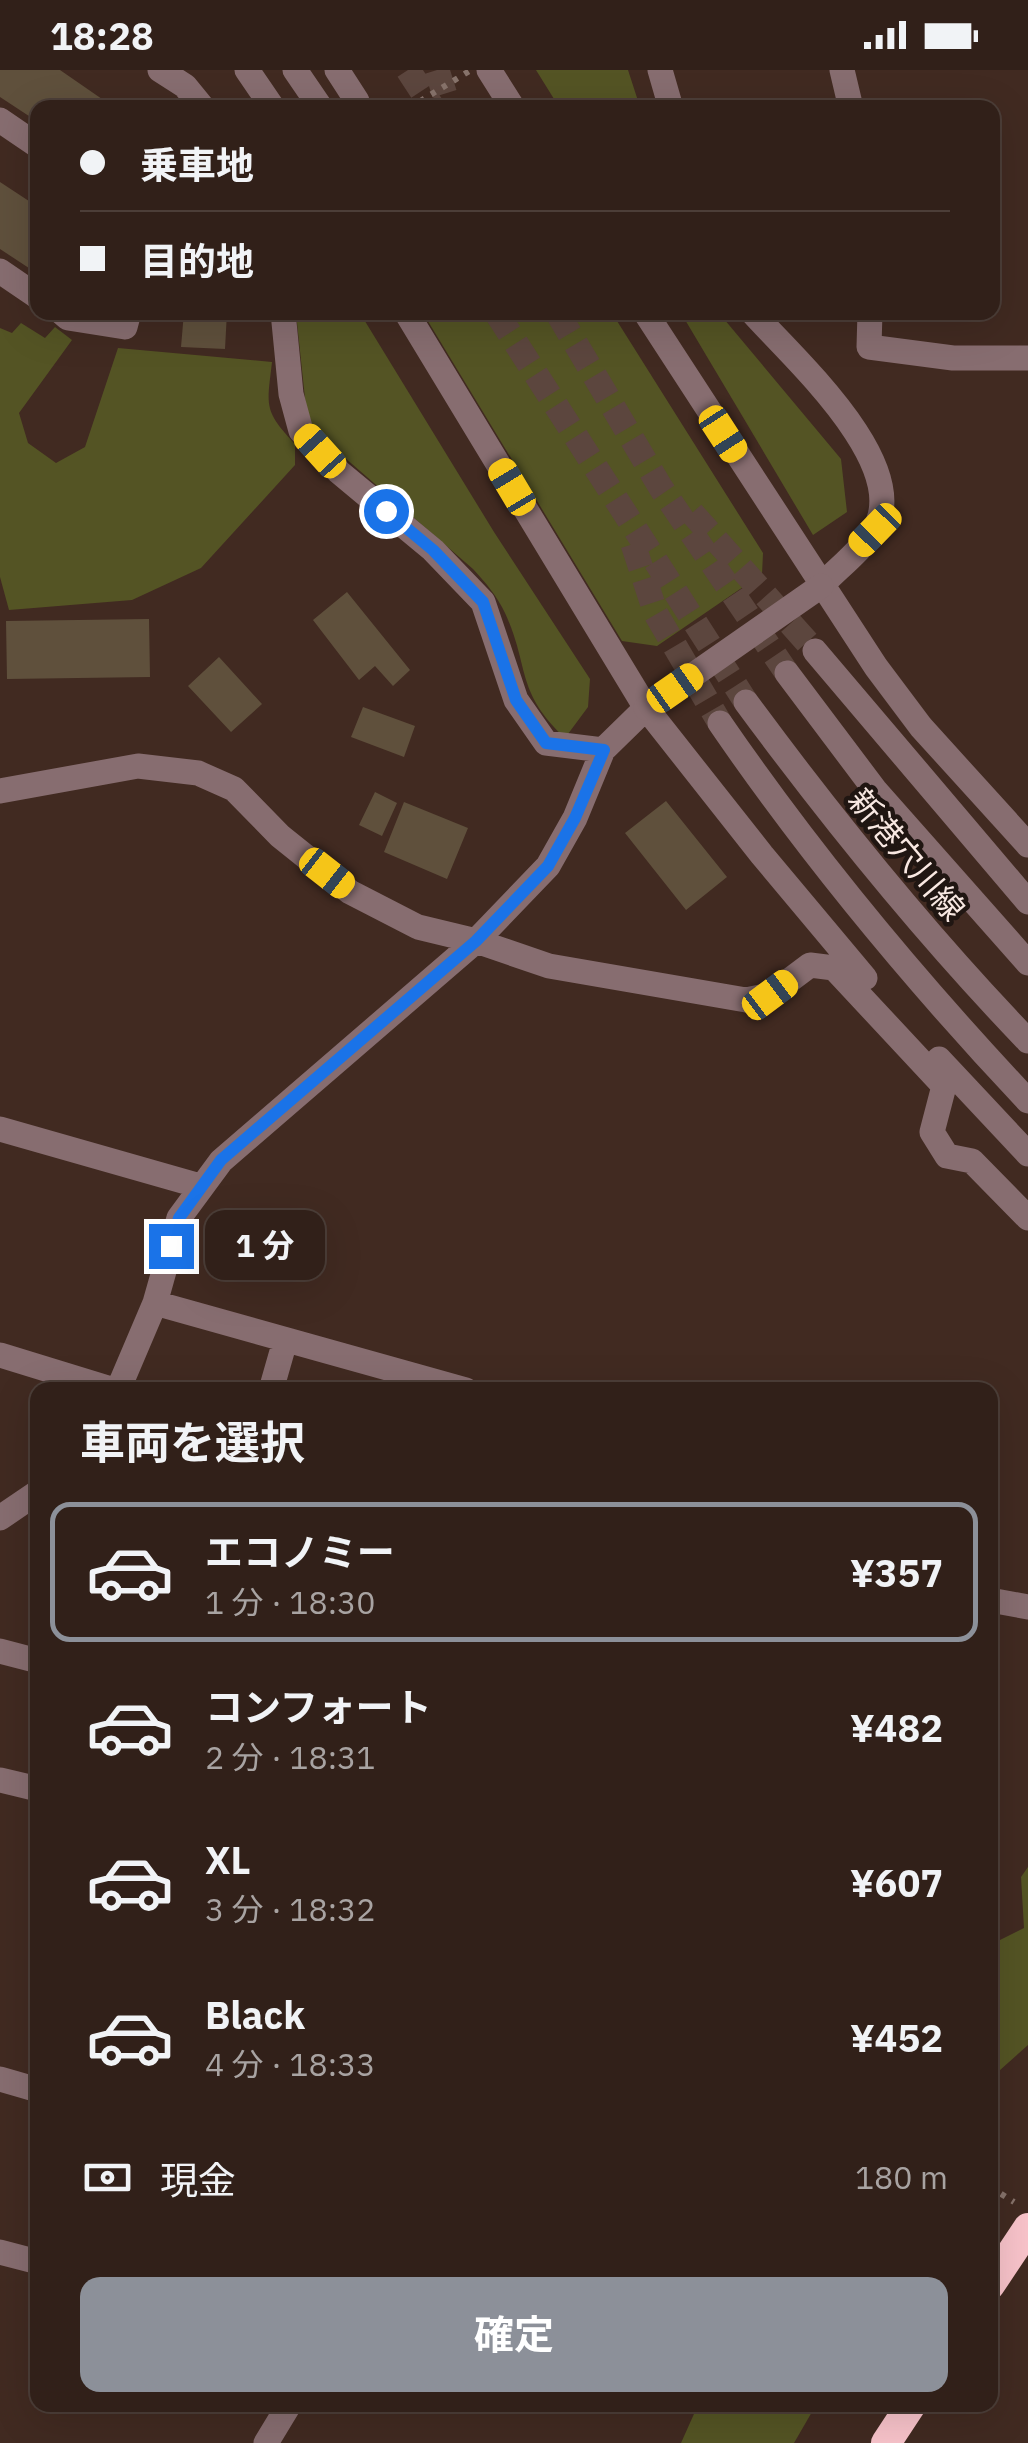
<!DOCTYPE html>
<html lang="ja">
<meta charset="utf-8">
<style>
body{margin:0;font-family:"IBM Plex Sans","Noto Sans JP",sans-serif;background:#3d2d26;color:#f1f3f6;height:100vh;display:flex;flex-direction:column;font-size:38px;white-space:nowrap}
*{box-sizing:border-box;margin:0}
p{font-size:32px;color:#a8a3a2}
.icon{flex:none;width:55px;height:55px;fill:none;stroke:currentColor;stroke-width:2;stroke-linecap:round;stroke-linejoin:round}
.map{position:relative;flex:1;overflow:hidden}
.panel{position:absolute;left:30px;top:1312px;width:968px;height:1030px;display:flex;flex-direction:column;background:#312019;border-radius:20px;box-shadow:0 10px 40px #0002,0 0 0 2px #4c3e38}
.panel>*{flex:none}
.top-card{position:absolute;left:30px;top:30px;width:970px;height:220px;border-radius:20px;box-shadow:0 10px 40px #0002,0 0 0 2px #4c3e38;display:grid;align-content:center;height:220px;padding:0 50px;background:#312019}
.end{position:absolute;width:45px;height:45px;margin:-22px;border:12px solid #1a73e8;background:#fff;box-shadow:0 0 0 5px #fff}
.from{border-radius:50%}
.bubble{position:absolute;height:70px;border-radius:20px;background:#312019;box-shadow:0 10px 40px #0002,0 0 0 2px #4c3e38;font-size:32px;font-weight:700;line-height:70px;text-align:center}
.car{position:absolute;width:30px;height:60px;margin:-30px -15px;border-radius:12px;box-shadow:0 0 8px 2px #0007;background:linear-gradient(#f5c518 24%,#345 0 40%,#f5c518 0 76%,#345 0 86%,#f5c518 0)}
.top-card b{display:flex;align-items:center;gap:35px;height:95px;font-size:38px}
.top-card b+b{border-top:2px solid #4c3e38}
.top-card i{width:25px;height:25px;background:#f1f3f6}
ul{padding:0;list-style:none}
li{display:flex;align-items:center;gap:30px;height:140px;margin:0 20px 15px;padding:0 30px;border:5px solid transparent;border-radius:20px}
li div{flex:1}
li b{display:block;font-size:38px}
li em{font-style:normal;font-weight:700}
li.on{border-color:#8c9099}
li>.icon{width:90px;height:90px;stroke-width:1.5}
h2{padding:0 50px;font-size:45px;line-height:120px}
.pay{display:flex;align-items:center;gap:25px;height:110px;padding:0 50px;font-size:38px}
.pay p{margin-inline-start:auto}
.button{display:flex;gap:20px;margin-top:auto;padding:20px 50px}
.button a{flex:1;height:115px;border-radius:20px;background:#8c9099;color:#fff;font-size:40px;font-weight:700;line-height:115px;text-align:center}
.status{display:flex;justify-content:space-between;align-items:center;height:70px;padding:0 50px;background:#312019;direction:ltr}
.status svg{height:28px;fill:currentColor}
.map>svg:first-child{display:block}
</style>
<div class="status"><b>18:28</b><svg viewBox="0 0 49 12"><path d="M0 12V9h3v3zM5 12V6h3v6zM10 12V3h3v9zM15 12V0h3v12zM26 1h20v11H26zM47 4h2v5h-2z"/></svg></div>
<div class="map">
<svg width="1028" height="2373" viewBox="0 0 1028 2373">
<rect width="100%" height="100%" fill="#412a21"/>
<path fill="#545424" d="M536 0H628L640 37H559Z
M296 243H360L494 462 590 609 588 637 565 668C515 621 530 597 505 543 497 526 486 513 473 499L314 361 307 347Z
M423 243H612L763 483 762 504 657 576 622 571Z
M681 243H719L841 389 847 442 813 465Z
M21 253 45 268 55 257 72 270 19 343 28 373 56 393 85 377 118 278 272 292C267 336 263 340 295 374V395L201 498 132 530 9 540 0 507V258L12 263Z
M1028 1797V1975L990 2009V1875L1024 1858 1021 1807Z
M698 2335H816L794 2373H681Z"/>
<path fill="#5f503c" d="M0 0H60L115 38H38V52L0 27Z
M0 112 38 137V204L0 179Z
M184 242H227L225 279 181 277Z
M347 522 410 600 393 616 375 596 359 610 313 550Z
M149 549 150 607 7 609 6 551Z
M219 587 262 634 231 662 188 616Z
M363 637 415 656 404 687 351 667Z
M375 722 397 733 382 766 359 755Z
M666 731 727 807 686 840 625 763Z
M404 732 468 758 447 809 384 782Z"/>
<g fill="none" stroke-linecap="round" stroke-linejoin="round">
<path stroke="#5c463e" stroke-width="25" stroke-dasharray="25 12" stroke-linecap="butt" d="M408 0 433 38
M437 0 449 38
M496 242 746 632
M557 242 661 418 787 603
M692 443 815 581
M633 474 656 544 720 653"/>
<path stroke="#87736b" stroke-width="6" stroke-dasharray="5 8" stroke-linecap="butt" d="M990 2117 1014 2132"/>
<path stroke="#876d70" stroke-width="25" d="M160 0 185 16 203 38
M247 0 273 38
M295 0 321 38
M337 0 357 31
M489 0 513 38
M660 0 671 38
M842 0 851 38
M0 50 38 76
M0 201 38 227
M61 242 68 248 125 257 129 242
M283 242 291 324 301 361 339 402 433 480 483 532 516 630 546 673 603 680
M406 242 646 638 762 785 865 908
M645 242 876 597 921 657 1028 775
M752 242C791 286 914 395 874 460 862 480 837 499 821 516
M870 242 869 277 953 288H1028
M815 581 1028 832
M787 603 875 720 1028 893
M746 632C833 750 926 865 1028 971
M720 653C812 787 916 912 1028 1031
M0 721 138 696 198 703 234 719 280 766 350 822 418 857 476 871 549 896 746 930 770 925 810 895 834 898 944 1016 932 1062 947 1086 972 1091 1028 1148
M939 989 1028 1084
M0 1059 200 1116
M155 1233 466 1320
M0 1285 114 1320
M118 1320 155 1233 179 1148 221 1091 476 871 548 796 575 748 603 680 646 638
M271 1320 285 1271
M0 1448 38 1422
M990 1530 1028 1537
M0 1581 38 1591
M0 1710 38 1719
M0 2009 38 2020
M0 2182 38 2192
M266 2373 289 2335"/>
<path stroke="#f8c3ca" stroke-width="30" d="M990 2215 1028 2158
M886 2373 911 2335"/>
<path stroke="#87736b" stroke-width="6" stroke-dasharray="5 8" stroke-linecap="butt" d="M409 38 471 0"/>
<path stroke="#876d70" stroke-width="25" d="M646 638 821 516"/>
</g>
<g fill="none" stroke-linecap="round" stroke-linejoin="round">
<path stroke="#1a73e8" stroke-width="12" d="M171 1176 179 1148 221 1090 476 871 548 796 575 748 604 680 546 673 516 630 483 532 433 480 386 441"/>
</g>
<g text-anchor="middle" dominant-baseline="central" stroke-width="9" stroke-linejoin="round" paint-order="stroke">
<g font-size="32" fill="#f8e8e2" stroke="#201612">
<text transform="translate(907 784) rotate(50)">新港穴川線</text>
</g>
</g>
</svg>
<i class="end from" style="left:386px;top:441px"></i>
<i class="end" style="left:171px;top:1176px"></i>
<div class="bubble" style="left:205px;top:1140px;width:120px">1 分</div>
<i class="car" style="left:723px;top:364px;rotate:147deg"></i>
<i class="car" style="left:320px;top:381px;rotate:318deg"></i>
<i class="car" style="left:512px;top:417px;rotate:329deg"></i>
<i class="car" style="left:875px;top:460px;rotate:224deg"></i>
<i class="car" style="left:675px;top:618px;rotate:55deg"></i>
<i class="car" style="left:327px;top:803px;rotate:128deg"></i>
<i class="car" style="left:770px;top:925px;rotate:53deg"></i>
<div class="top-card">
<b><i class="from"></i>乗車地</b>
<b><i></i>目的地</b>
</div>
<section class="panel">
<h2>車両を選択</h2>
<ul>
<li class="on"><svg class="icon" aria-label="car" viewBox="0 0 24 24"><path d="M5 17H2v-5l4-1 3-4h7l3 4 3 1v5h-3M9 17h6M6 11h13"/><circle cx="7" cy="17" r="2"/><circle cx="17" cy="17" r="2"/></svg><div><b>エコノミー</b><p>1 分 · 18:30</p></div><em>¥357</em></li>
<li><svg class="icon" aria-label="car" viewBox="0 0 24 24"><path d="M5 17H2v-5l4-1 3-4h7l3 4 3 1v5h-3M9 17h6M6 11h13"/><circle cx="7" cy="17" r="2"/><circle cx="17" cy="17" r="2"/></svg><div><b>コンフォート</b><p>2 分 · 18:31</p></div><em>¥482</em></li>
<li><svg class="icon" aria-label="car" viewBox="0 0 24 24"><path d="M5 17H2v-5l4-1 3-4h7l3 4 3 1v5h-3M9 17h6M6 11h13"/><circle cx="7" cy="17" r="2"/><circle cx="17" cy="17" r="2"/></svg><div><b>XL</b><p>3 分 · 18:32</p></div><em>¥607</em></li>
<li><svg class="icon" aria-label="car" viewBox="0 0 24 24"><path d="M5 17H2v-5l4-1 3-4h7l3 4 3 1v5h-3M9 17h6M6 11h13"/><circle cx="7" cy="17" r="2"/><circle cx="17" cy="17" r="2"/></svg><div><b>Black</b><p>4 分 · 18:33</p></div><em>¥452</em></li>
</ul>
<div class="pay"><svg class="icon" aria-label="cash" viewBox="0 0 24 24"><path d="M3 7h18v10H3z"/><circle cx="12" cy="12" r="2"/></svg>現金<p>180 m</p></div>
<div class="button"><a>確定</a></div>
</section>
</div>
